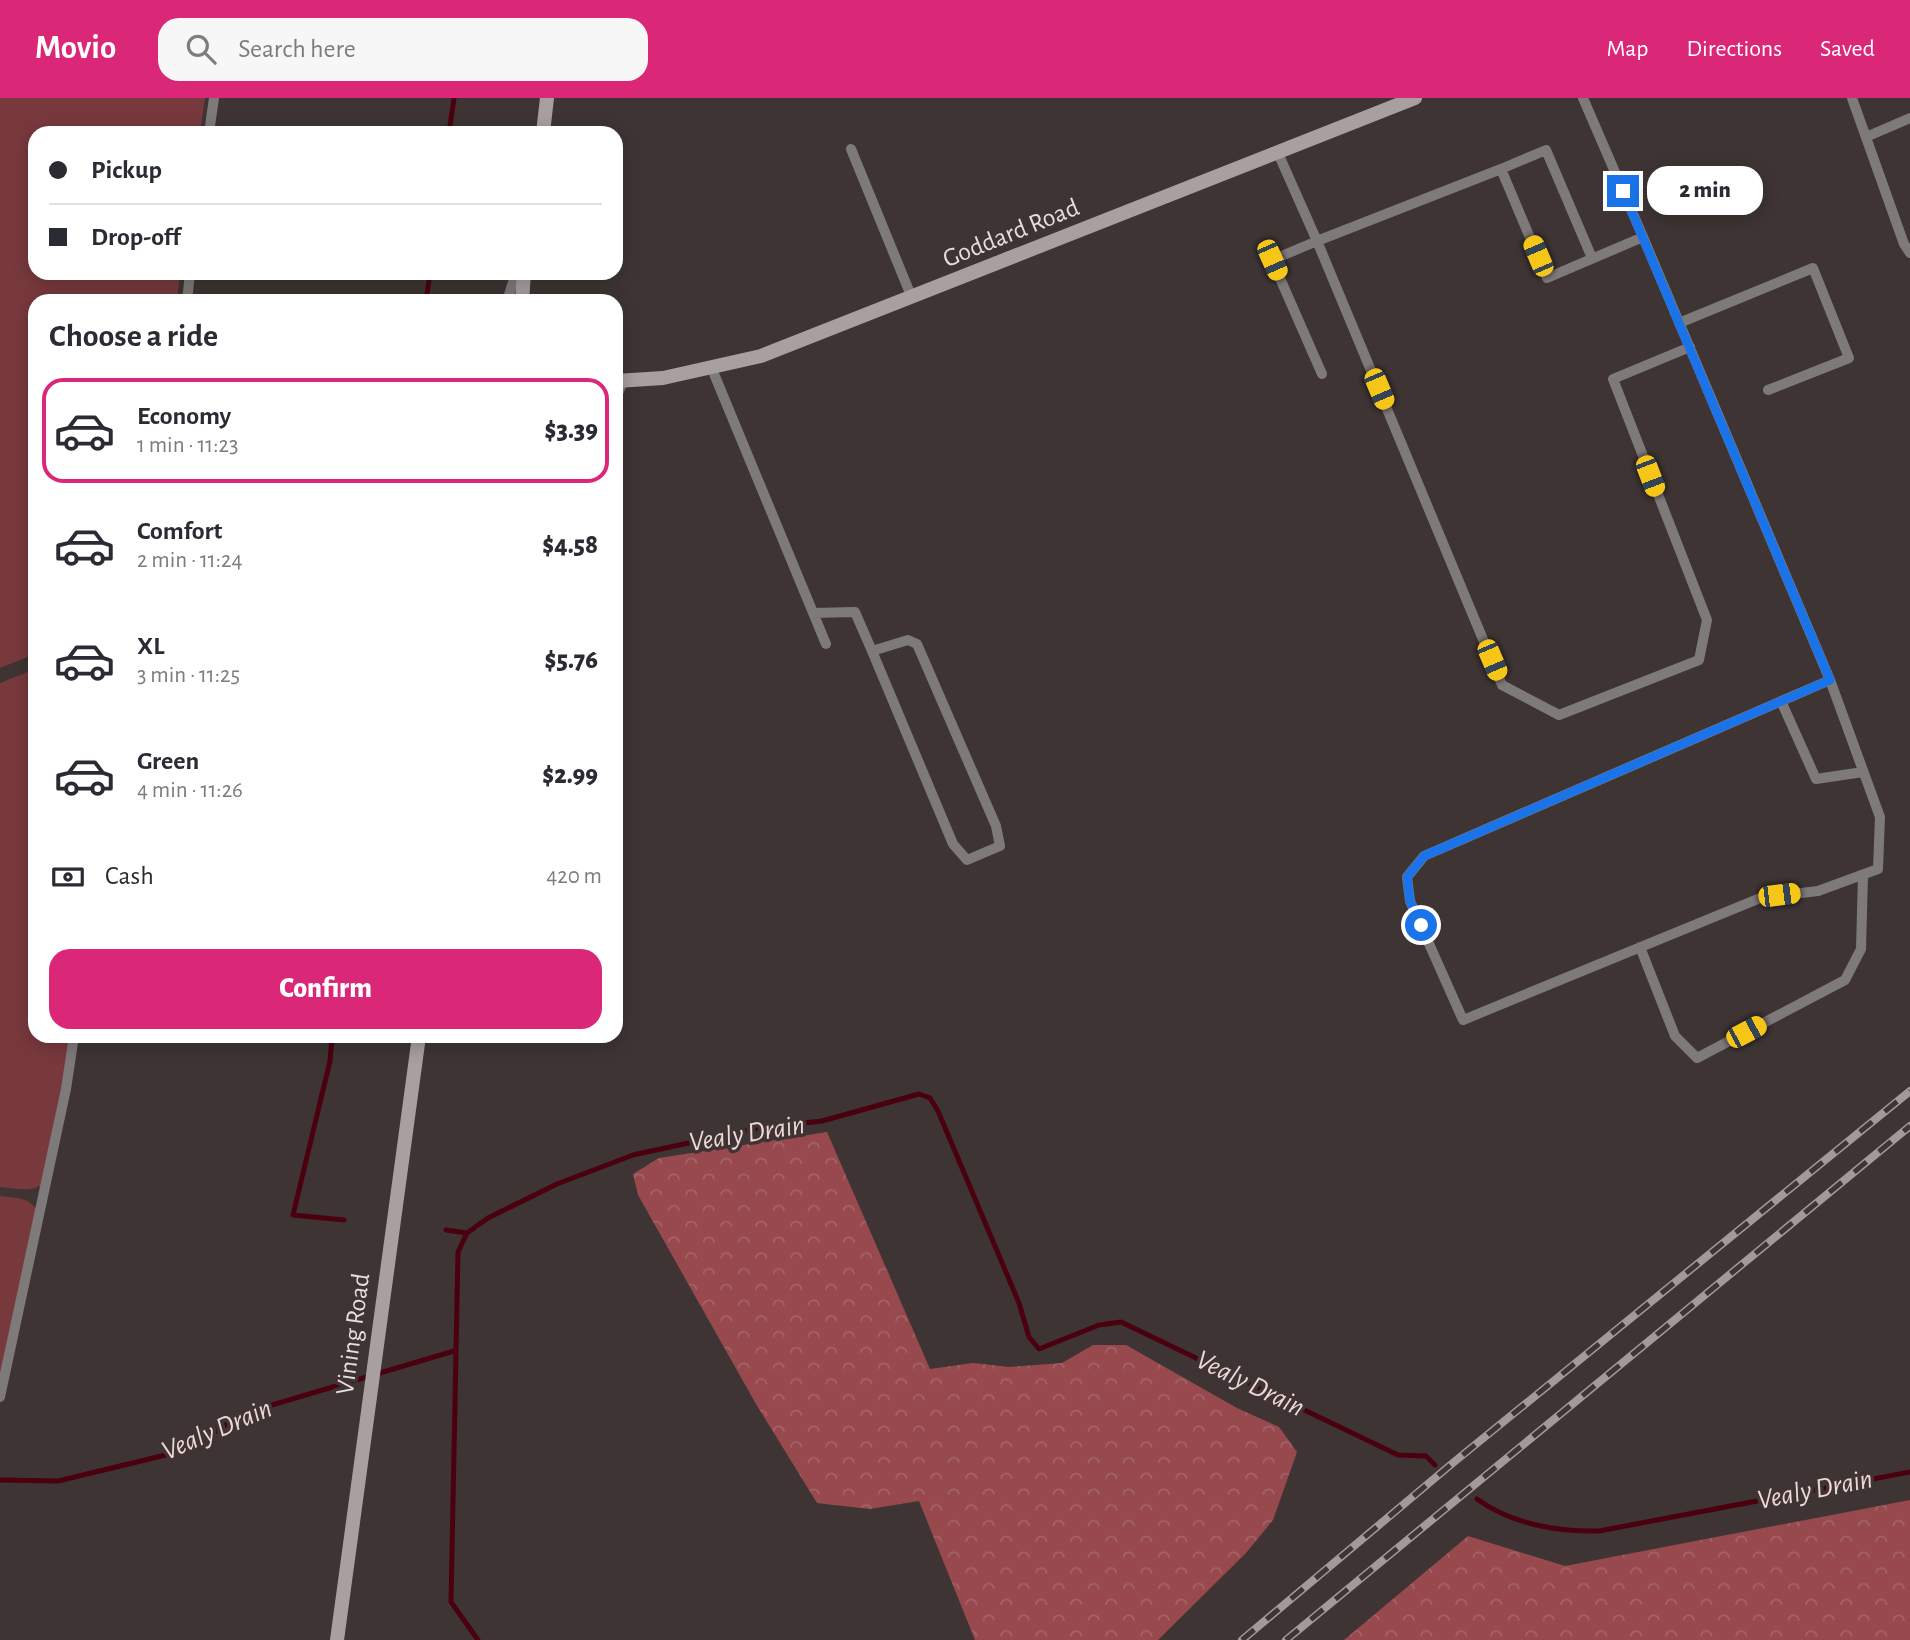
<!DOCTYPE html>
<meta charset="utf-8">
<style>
body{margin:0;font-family:"Alegreya Sans",sans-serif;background:#f7f7f7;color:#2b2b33;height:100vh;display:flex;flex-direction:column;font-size:26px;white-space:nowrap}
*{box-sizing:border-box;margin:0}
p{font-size:23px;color:#7c7c81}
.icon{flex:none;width:38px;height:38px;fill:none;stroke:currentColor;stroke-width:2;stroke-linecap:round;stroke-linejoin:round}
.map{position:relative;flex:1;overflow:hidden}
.details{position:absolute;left:28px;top:196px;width:595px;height:749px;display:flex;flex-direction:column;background:#fff;border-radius:21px;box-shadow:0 4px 18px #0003}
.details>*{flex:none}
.banner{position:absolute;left:28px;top:28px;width:595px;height:154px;border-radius:21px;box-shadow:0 4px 18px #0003;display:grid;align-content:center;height:154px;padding:0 21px;background:#fff}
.end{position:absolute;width:32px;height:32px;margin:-16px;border:9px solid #1a73e8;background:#fff;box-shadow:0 0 0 4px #fff}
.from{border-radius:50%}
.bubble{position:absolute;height:49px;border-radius:21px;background:#fff;box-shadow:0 4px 18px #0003;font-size:23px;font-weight:800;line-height:49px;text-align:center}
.car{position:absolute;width:21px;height:42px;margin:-21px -10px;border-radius:9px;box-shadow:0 0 5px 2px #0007;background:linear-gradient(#f5c518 24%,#345 0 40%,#f5c518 0 76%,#345 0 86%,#f5c518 0)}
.banner b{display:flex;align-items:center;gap:24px;height:66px;font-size:26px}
.banner b+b{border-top:2px solid #e1e1e2}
.banner i{width:18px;height:18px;background:#2b2b33}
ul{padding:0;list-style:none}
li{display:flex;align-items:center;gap:21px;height:105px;margin:0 14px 10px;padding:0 7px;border:4px solid transparent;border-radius:21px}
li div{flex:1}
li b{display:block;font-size:26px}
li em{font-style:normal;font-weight:800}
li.on{border-color:#db2777}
li>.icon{width:63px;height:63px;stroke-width:1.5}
h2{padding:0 21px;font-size:32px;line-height:84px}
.pay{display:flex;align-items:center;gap:18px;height:77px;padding:0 21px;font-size:26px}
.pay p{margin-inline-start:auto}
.primary-button{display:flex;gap:14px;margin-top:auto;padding:14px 21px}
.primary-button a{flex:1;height:80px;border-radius:21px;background:#db2777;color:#fff;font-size:28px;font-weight:800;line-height:80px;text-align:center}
header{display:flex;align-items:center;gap:42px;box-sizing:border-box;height:98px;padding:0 35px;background:#db2777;color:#fff}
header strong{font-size:33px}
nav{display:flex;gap:38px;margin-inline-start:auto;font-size:24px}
.search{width:490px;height:63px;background:#f7f7f7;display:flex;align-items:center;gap:18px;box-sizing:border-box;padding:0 24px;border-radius:21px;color:#7c7c81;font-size:26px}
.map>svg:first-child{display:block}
</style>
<header>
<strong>Movio</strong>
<div class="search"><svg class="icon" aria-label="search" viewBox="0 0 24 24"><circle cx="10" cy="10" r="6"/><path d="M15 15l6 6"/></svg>Search here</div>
<nav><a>Map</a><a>Directions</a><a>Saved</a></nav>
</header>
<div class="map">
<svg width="1910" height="1542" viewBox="0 0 1910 1542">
<defs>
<pattern id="forest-crowns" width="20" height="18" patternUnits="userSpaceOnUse" patternTransform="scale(1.75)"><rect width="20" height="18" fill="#97494e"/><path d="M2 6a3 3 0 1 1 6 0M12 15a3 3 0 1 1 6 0" fill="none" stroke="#a56367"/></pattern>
</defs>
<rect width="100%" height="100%" fill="#3e3434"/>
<path fill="#78393d" d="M0 0H205L200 35H35V175H180L177 203H35V556L0 570Z
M35 571V938H72L51 1080C36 1096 20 1091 0 1089V585Z
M0 1098C18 1100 32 1099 40 1118L0 1305Z"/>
<path fill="url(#forest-crowns)" d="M827 1034 930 1271 973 1265 1009 1269 1062 1265 1093 1247H1126L1237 1310 1279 1329 1297 1354 1273 1422 1246 1455 1158 1542H975L919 1403 870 1411 817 1405 756 1306 638 1097 633 1076 659 1060Z
M1910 1402V1542H1344L1468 1438 1565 1468Z"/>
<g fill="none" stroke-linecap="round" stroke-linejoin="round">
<path stroke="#4a000f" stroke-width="5" d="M449 35 454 0
M426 203 430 175
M332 938 330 963 293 1117 344 1122
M446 1132 467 1135
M0 1382 58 1383 174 1355 203 1342 242 1316 454 1253
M1477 1401C1511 1426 1558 1434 1599 1433L1910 1374
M478 1542 451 1504 458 1154 467 1135 488 1120 557 1086 633 1057 758 1030 822 1023 919 996 930 1000 938 1013 1019 1205 1029 1239 1039 1251 1099 1227 1121 1224 1398 1357 1426 1358 1435 1367"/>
<path stroke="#7f7a7a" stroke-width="10" d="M1852 0 1904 146 1910 155
M209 35 214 0
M1866 39 1910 20
M851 51 912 200
M1278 55 1317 143 1501 71 1547 180 1643 139 1583 0
M1501 71 1546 52 1592 160
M1643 139 1830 582 1424 758 1407 779 1410 803 1463 922 1760 800 1818 793 1878 771 1880 719 1830 582
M187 203 190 175
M507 203 516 175
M1679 225 1813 170 1849 260 1768 292
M712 271 826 546
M1322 276 1272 162 1317 143 1502 587 1559 617 1699 562 1707 522 1613 281 1690 249
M616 300 623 283
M813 515 855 514 872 553 953 746 967 762 1000 748 996 728 917 546 908 542 872 553
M1781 603 1816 681 1863 674
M1640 849 1675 938 1697 960 1845 882 1861 851 1863 777
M0 1299 66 991 74 938"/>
<path stroke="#a89f9f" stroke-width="14" d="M543 35 547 0
M522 203 524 175
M616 283 663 280 761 258 1415 0
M337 1542 419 938"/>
<defs>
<path id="rail" d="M1242 1542 1454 1364 1910 993
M1286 1542 1910 1028"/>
</defs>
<use href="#rail" stroke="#a29999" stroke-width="8"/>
<use href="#rail" stroke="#3e3434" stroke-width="5" stroke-dasharray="16" stroke-linecap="butt"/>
</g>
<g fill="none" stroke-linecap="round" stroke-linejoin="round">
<path stroke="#1a73e8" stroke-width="9" d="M1421 827 1410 803 1407 779 1424 758 1830 582 1623 93"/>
</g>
<g text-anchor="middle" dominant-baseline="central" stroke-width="7" stroke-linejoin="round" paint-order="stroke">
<g font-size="26" fill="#e5dede" stroke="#3e3434">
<text transform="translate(1011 135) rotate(-22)">Goddard Road</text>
<text transform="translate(353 1236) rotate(-82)">Vining Road</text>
</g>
<g font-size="28" font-style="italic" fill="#efd7d7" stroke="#3e3434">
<text transform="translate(747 1036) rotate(-9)">Vealy Drain</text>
<text transform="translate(1250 1286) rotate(26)">Vealy Drain</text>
<text transform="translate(217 1332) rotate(-23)">Vealy Drain</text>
<text transform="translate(1815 1392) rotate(-11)">Vealy Drain</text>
</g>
</g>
</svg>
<i class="end from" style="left:1421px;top:827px"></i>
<i class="end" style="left:1623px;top:93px"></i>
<div class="bubble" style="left:1647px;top:68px;width:116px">2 min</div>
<i class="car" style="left:1538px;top:158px;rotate:337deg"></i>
<i class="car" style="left:1272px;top:162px;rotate:156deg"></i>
<i class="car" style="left:1379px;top:291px;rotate:157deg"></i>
<i class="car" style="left:1650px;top:378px;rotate:159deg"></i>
<i class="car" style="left:1492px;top:562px;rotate:157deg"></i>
<i class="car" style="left:1779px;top:797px;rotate:83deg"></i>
<i class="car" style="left:1746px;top:934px;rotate:62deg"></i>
<div class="banner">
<b><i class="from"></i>Pickup</b>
<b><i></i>Drop-off</b>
</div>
<section class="details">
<h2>Choose a ride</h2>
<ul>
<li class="on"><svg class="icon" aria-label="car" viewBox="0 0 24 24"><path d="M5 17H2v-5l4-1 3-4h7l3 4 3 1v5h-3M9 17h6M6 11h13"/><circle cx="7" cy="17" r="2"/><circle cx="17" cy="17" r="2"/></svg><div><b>Economy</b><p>1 min · 11:23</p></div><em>$3.39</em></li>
<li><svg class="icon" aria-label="car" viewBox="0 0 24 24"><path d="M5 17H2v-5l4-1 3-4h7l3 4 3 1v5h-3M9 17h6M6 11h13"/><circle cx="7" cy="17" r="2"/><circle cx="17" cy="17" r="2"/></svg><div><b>Comfort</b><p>2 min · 11:24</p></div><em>$4.58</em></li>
<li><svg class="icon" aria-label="car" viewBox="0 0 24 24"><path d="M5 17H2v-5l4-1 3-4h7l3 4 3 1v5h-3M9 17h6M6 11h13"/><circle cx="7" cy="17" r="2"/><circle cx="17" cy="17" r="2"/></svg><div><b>XL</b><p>3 min · 11:25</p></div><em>$5.76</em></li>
<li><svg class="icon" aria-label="car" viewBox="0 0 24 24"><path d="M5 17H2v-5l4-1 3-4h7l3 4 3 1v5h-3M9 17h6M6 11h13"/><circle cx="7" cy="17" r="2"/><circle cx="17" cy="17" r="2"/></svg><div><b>Green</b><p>4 min · 11:26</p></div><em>$2.99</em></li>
</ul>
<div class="pay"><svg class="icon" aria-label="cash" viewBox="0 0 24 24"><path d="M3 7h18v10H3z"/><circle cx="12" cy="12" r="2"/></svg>Cash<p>420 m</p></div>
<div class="primary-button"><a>Confirm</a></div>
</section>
</div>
